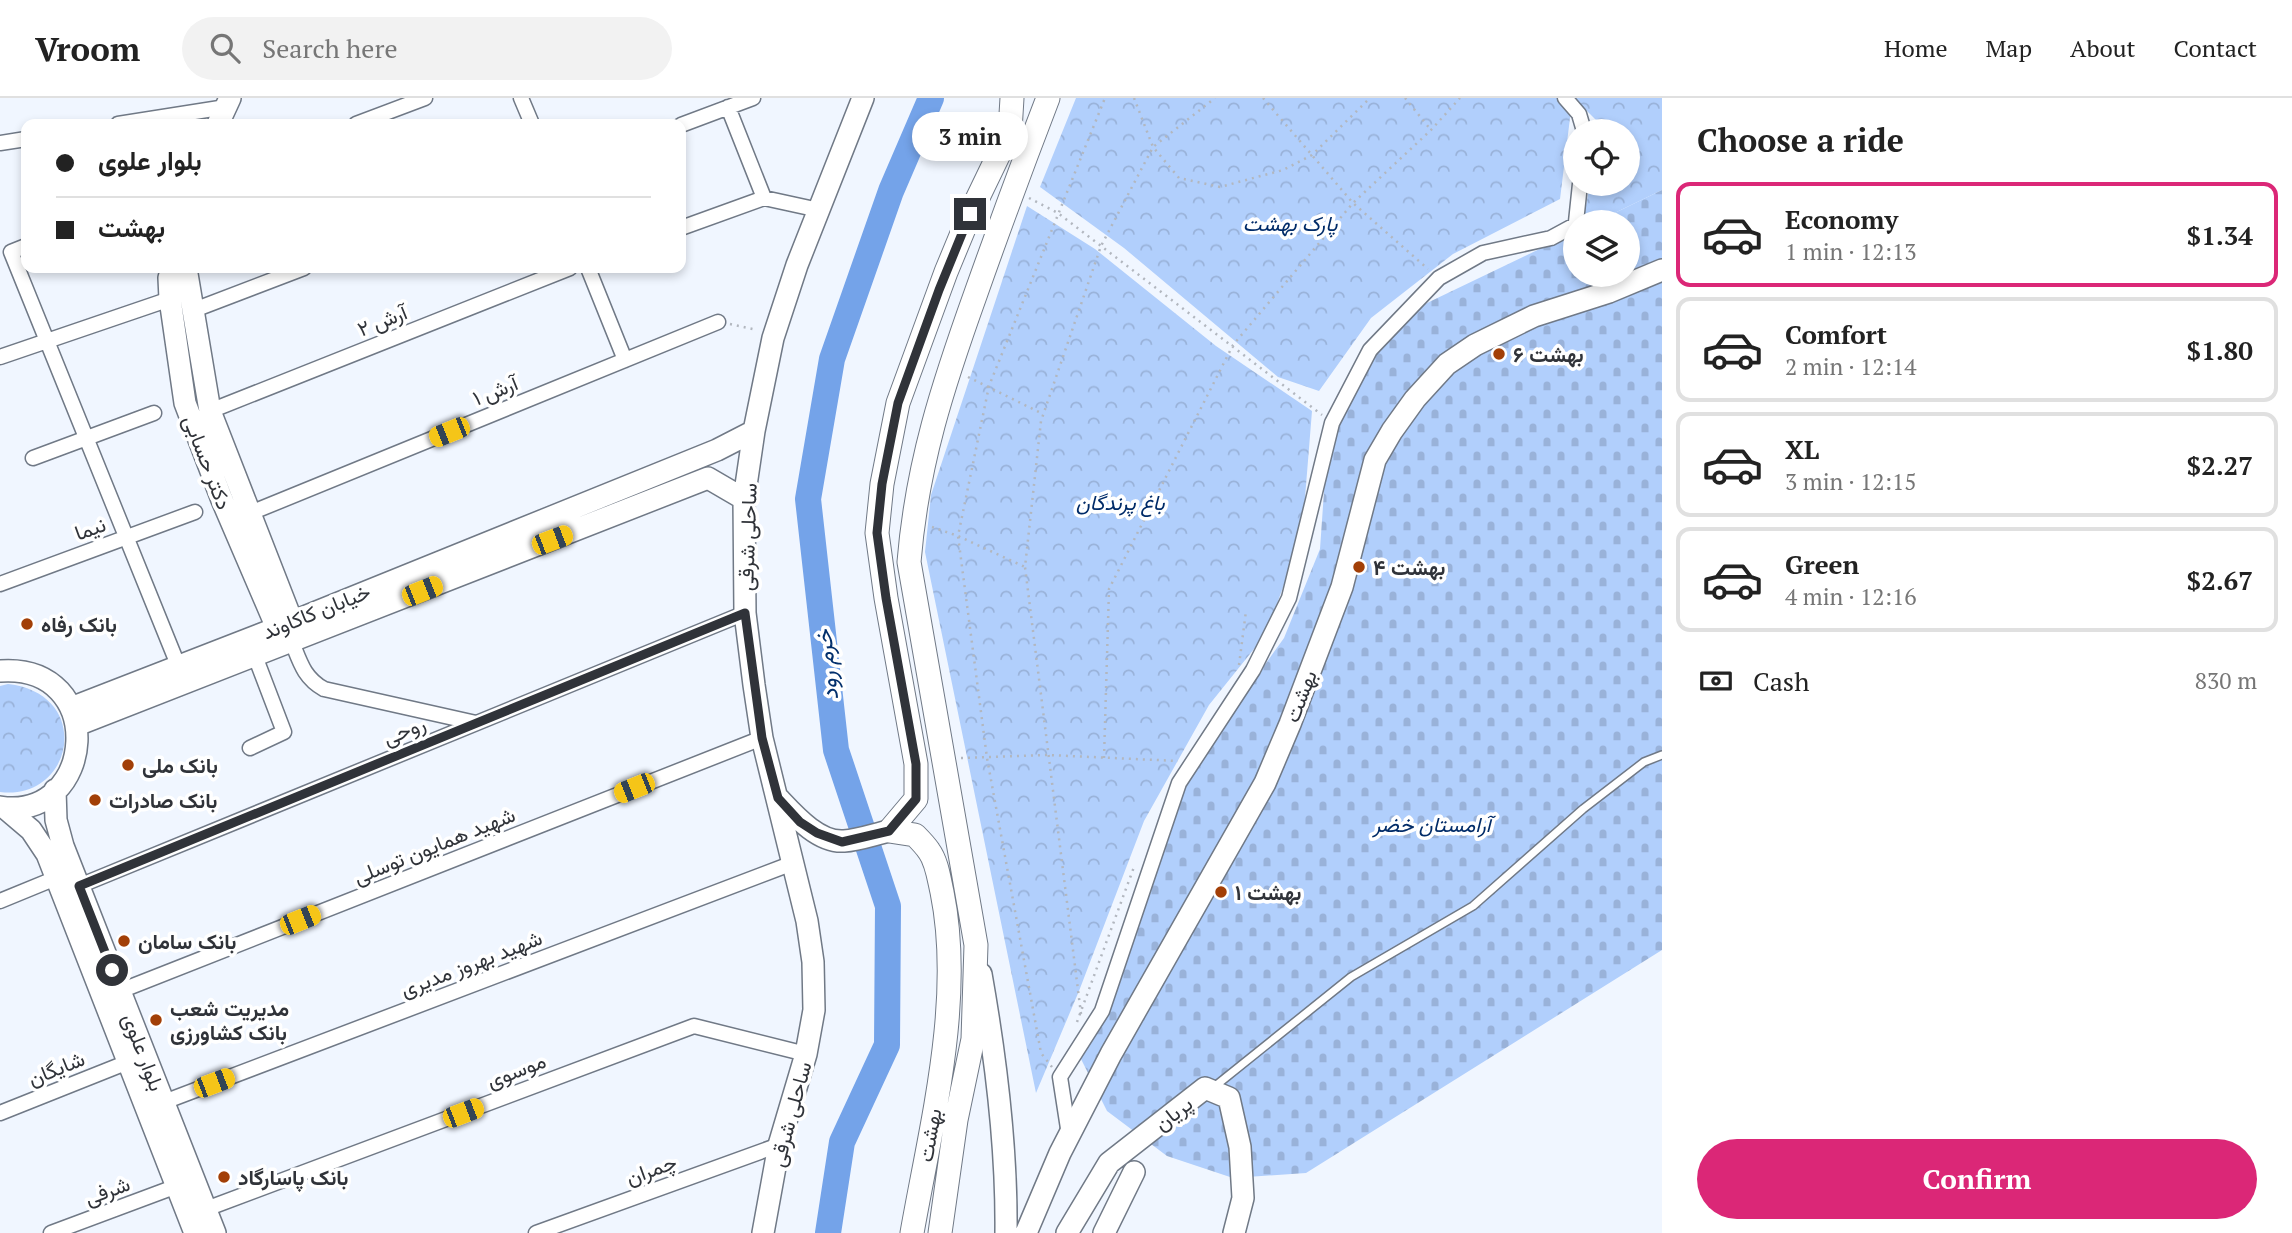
<!DOCTYPE html>
<meta charset="utf-8">
<style>
body{margin:0;font-family:"PT Serif",Vazirmatn,serif;background:#f2f2f2;color:#222;height:100vh;display:flex;flex-direction:column;font-size:26px;white-space:nowrap}
*{box-sizing:border-box;margin:0}
p{font-size:23px;color:#767676}
.icon{flex:none;width:38px;height:38px;fill:none;stroke:currentColor;stroke-width:2;stroke-linecap:round;stroke-linejoin:round}
.map{position:relative;flex:1;overflow:hidden}
.side{display:flex;flex-direction:column;background:#fff;width:630px}
.side>*{flex:none}
.top-card{position:absolute;left:21px;top:21px;width:665px;height:154px;border-radius:14px;box-shadow:0 4px 10px #0003;display:grid;align-content:center;height:154px;padding:0 35px;background:#fff}
.tools{position:absolute;left:1563px;top:21px;display:grid;gap:14px}
.tools a{display:grid;place-items:center;width:77px;height:77px;border-radius:50%;background:#fff;box-shadow:0 4px 10px #0003;font-size:35px}
.end{position:absolute;width:32px;height:32px;margin:-16px;border:9px solid #303339;background:#fff;box-shadow:0 0 0 4px #fff}
.from{border-radius:50%}
.bubble{position:absolute;height:49px;border-radius:24px;background:#fff;box-shadow:0 4px 10px #0003;font-size:23px;font-weight:700;line-height:49px;text-align:center}
.car{position:absolute;width:21px;height:42px;margin:-21px -10px;border-radius:9px;box-shadow:0 0 5px 2px #0007;background:linear-gradient(#f5c518 24%,#345 0 40%,#f5c518 0 76%,#345 0 86%,#f5c518 0)}
.top-card b{display:flex;align-items:center;gap:24px;height:66px;font-size:26px}
.top-card b+b{border-top:2px solid #e0e0e0}
.top-card i{width:18px;height:18px;background:#222}
ul{padding:0;list-style:none}
li{display:flex;align-items:center;gap:21px;height:105px;margin:0 14px 10px;padding:0 21px;border:4px solid #e0e0e0;border-radius:14px}
li div{flex:1}
li b{display:block;font-size:26px}
li em{font-style:normal;font-weight:700}
li.current{border-color:#db2777}
li>.icon{width:63px;height:63px;stroke-width:1.5}
h2{padding:0 35px;font-size:32px;line-height:84px}
.pay{display:flex;align-items:center;gap:18px;height:77px;padding:0 35px;font-size:26px}
.pay p{margin-inline-start:auto}
.primary-button{display:flex;gap:14px;margin-top:auto;padding:14px 35px}
.primary-button a{flex:1;height:80px;border-radius:42px;background:#db2777;color:#fff;font-size:28px;font-weight:700;line-height:80px;text-align:center}
header{display:flex;align-items:center;gap:42px;box-sizing:border-box;height:98px;padding:0 35px;background:#fff;border-bottom:2px solid #e0e0e0}
header strong{font-size:33px}
nav{display:flex;gap:38px;margin-inline-start:auto;font-size:24px}
.search{width:490px;height:63px;background:#f2f2f2;display:flex;align-items:center;gap:18px;box-sizing:border-box;padding:0 24px;border-radius:38px;color:#767676;font-size:26px}
main{display:flex;flex:1;min-height:0}
.map>svg:first-child{display:block}
</style>
<header>
<strong>Vroom</strong>
<div class="search"><svg class="icon" aria-label="search" viewBox="0 0 24 24"><circle cx="10" cy="10" r="6"/><path d="M15 15l6 6"/></svg>Search here</div>
<nav><a>Home</a><a>Map</a><a>About</a><a>Contact</a></nav>
</header>
<main>
<div class="map">
<svg width="1662" height="1135" viewBox="0 0 1662 1135">
<defs>
<pattern id="forest-crowns" width="20" height="18" patternUnits="userSpaceOnUse" patternTransform="scale(1.75)"><rect width="20" height="18" fill="#b1cffc"/><path d="M2 6a3 3 0 1 1 6 0M12 15a3 3 0 1 1 6 0" fill="none" stroke="#99b2d9"/></pattern>
<pattern id="cemetery-stones" width="16" height="16" patternUnits="userSpaceOnUse" patternTransform="scale(1.75)"><rect width="16" height="16" fill="#b1cffc"/><path d="M2 7V4a2 2 0 0 1 4 0v3zM10 15v-3a2 2 0 0 1 4 0v3z" fill="#99b2d9"/></pattern>
</defs>
<rect width="100%" height="100%" fill="#f0f6ff"/>
<path fill="url(#forest-crowns)" d="M1076 0H1560L1571 12 1560 101 1453 156 1371 220 1319 293 1278 279 1124 150 1040 89Z
M1574 0H1662V92L1596 124H1583L1590 86H1628V33H1599L1600 26Z
M1027 108 1095 151 1216 248 1312 313 1302 437 1266 536 1209 607 1144 723 1079 893 1036 995 925 454 931 397Z
M8 586C94 596 74 703 0 694V588Z"/>
<path fill="url(#cemetery-stones)" d="M1662 92V852L1306 1075 1233 1080 1167 1058 1107 1013 1078 955 1193 667 1284 540 1320 451 1329 322 1402 217 1575 134V177H1628V124H1596Z"/>
<g fill="none" stroke-linecap="round" stroke-linejoin="round">
<path stroke="#74a3e9" stroke-width="26" d="M828 1135 842 1044 887 947 888 808 836 652 808 401 832 261 891 93 931 0"/>
<defs>
<path id="lane" d="M1214 989 1351 879 1473 808 1583 711 1644 664 1662 657"/>
<path id="street" d="M521 0 532 26
M1565 0 1579 16 1584 33
M728 9 764 100
M118 26 226 9
M356 26 425 0
M681 27 753 0
M0 45 26 41
M1576 124 1580 86
M681 130 764 100 819 112
M26 148 11 154 178 567
M588 170 625 262
M194 212 304 170
M0 259 170 201
M210 313 570 170
M33 360 154 315
M248 416 718 224
M0 486 195 414
M292 544C300 564 304 580 324 591L476 625
M250 650 284 634 255 558
M79 788 745 515
M0 803 56 780
M120 893 762 640
M164 1004 793 765
M0 1015 128 964
M1069 1037 1060 979 1102 913 1179 685 1253 572 1289 500 1332 325 1370 252 1439 180 1483 155 1551 140 1575 127
M206 1111 694 928 806 956
M51 1135 177 1088
M536 1135 779 1047"/>
<path id="secondary" d="M218 26 230 0
M172 170 169 180 170 201 185 305 222 402 277 530 287 539
M186 170 210 313 292 523V535
M0 573C109 565 96 724 0 709
M71 610 277 530 717 352 754 333
M77 627 708 380 744 401
M55 692 56 722 63 748 215 1135
M779 701C795 718 819 745 844 743 859 742 875 736 889 733
M5 710 31 732 47 756 195 1135
M981 876C996 961 1007 1048 1006 1135
M763 1135 779 1047 806 956 814 912 813 864 807 823 762 640 754 587 745 515 744 401 754 333 773 240 797 167 863 0
M1026 1135 1060 1055 1111 956 1265 685 1290 626 1342 489 1375 362 1392 333 1415 301 1447 266 1475 247 1534 218 1609 194 1662 172
M1067 1135 1109 1065 1205 990 1229 1000 1240 1049 1243 1100 1234 1135
M1104 1135 1134 1074"/>
<path id="primary" d="M889 733 916 701V666L886 500 877 435 882 386 898 305 946 174 970 116 1010 33 1012 0
M889 733 915 737C920 742 925 747 929 753 937 764 939 781 942 794 964 902 931 1027 912 1135
M940 1135 956 1022 973 941 976 847 909 464C917 366 943 287 976 195 999 130 1023 65 1048 0"/>
</defs>
<use href="#lane" stroke="#707986" stroke-width="10"/>
<use href="#street" stroke="#707986" stroke-width="17"/>
<use href="#secondary" stroke="#707986" stroke-width="24"/>
<use href="#primary" stroke="#707986" stroke-width="25"/>
<path stroke="#b2b7bf" stroke-width="2.5" stroke-dasharray="2 5" stroke-linecap="butt" d="M1134 0 1153 49 1179 80 1220 89 1283 72 1312 57 1370 0
M1263 0 1353 105 1428 171
M1405 0 1431 32
M1029 100 1058 115 1322 317
M730 226 757 232
M968 279 1043 316
M932 429 958 438 1025 469
M1239 567 1246 513
M961 660 1048 657 1178 663
M1104 660 1109 491 1233 247 1353 105 1431 32 1460 0
M1081 916 1025 469 1041 323 1101 148 1153 49 1215 0
M1077 924 1134 769
M1052 969 1041 955 987 660 958 438 989 288 1105 0"/>
<use href="#lane" stroke="#fff" stroke-width="7"/>
<use href="#street" stroke="#fff" stroke-width="14"/>
<use href="#secondary" stroke="#fff" stroke-width="21"/>
<use href="#primary" stroke="#fff" stroke-width="23"/>
</g>
<g fill="none" stroke-linecap="round" stroke-linejoin="round">
<path stroke="#303339" stroke-width="9" d="M112 872 79 788 745 515 762 640 778 700 800 724 817 735 842 744 889 733 916 701V666L886 500 877 435 882 386 898 305 939 192 970 116"/>
</g>
<g fill="#a23f07" stroke="#fff" stroke-width="2.5">
<circle cx="1499" cy="256" r="7"/>
<circle cx="1359" cy="469" r="7"/>
<circle cx="27" cy="526" r="7"/>
<circle cx="128" cy="667" r="7"/>
<circle cx="95" cy="702" r="7"/>
<circle cx="1221" cy="794" r="7"/>
<circle cx="124" cy="843" r="7"/>
<circle cx="156" cy="922" r="7"/>
<circle cx="224" cy="1079" r="7"/>
</g>
<g text-anchor="middle" dominant-baseline="central" stroke-width="7" stroke-linejoin="round" paint-order="stroke">
<g font-size="21" font-style="italic" fill="#002b68" stroke="#fff">
<text x="1290" y="125">پارک بهشت</text>
<text x="1120" y="404">باغ پرندگان</text>
<text x="1432" y="726">آرامستان خضر</text>
</g>
<g font-size="21" fill="#303339" stroke="#fff">
<text transform="translate(382 222) rotate(-22)">آرش ۲</text>
<text transform="translate(495 292) rotate(-22)">آرش ۱</text>
<text transform="translate(208 364) rotate(69)">دکتر حسابی</text>
<text transform="translate(90 430) rotate(-20)">نیما</text>
<text transform="translate(747 439) rotate(-88)">ساحلی شرقی</text>
<text transform="translate(316 513) rotate(-22)">خیابان کاکاوند</text>
<text transform="translate(1300 598) rotate(-69)">بهشت</text>
<text transform="translate(404 632) rotate(-22)">روحی</text>
<text transform="translate(434 747) rotate(-22)">شهید همایون توسلی</text>
<text transform="translate(471 865) rotate(-21)">شهید بهروز مدیری</text>
<text transform="translate(144 954) rotate(69)">بلوار علوی</text>
<text transform="translate(56 970) rotate(-22)">شایگان</text>
<text transform="translate(516 972) rotate(-21)">موسوی</text>
<text transform="translate(1173 1015) rotate(-38)">پریان</text>
<text transform="translate(790 1016) rotate(-75)">ساحلی شرقی</text>
<text transform="translate(929 1037) rotate(-80)">بهشت</text>
<text transform="translate(651 1071) rotate(-20)">چمران</text>
<text transform="translate(107 1092) rotate(-20)">شرفی</text>
</g>
<g font-size="21" font-weight="bold" fill="#303339" stroke="#fff" text-anchor="start">
<text x="1513" y="256">بهشت ۶</text>
<text x="1373" y="469">بهشت ۴</text>
<text x="41" y="526">بانک رفاه</text>
<text x="142" y="667">بانک ملی</text>
<text x="109" y="702">بانک صادرات</text>
<text x="1235" y="794">بهشت ۱</text>
<text x="138" y="843">بانک سامان</text>
<text x="170" y="910">مدیریت شعب<tspan x="170" dy="24">بانک کشاورزی</tspan></text>
<text x="238" y="1079">بانک پاسارگاد</text>
</g>
<g font-size="23" font-style="italic" fill="#022f6c" stroke="#fff">
<text transform="translate(826 567) rotate(-96)">خرم رود</text>
</g>
</g>
</svg>
<div class="tools">
<a><svg class="icon" aria-label="locate" viewBox="0 0 24 24"><circle cx="12" cy="12" r="6"/><path d="M12 2v4M12 18v4M2 12h4M18 12h4"/></svg></a>
<a><svg class="icon" aria-label="layers" viewBox="0 0 24 24"><path d="M12 4l9 5-9 5-9-5zM3 14l9 5 9-5"/></svg></a>
</div>
<i class="end from" style="left:112px;top:872px"></i>
<i class="end" style="left:970px;top:116px"></i>
<div class="bubble" style="left:912px;top:14px;width:116px">3 min</div>
<i class="car" style="left:449px;top:334px;rotate:248deg"></i>
<i class="car" style="left:552px;top:442px;rotate:69deg"></i>
<i class="car" style="left:422px;top:493px;rotate:68deg"></i>
<i class="car" style="left:634px;top:690px;rotate:248deg"></i>
<i class="car" style="left:300px;top:822px;rotate:68deg"></i>
<i class="car" style="left:214px;top:985px;rotate:69deg"></i>
<i class="car" style="left:463px;top:1015px;rotate:69deg"></i>
<div class="top-card">
<b><i class="from"></i>بلوار علوی</b>
<b><i></i>بهشت</b>
</div>
</div>
<section class="side">
<h2>Choose a ride</h2>
<ul>
<li class="current"><svg class="icon" aria-label="car" viewBox="0 0 24 24"><path d="M5 17H2v-5l4-1 3-4h7l3 4 3 1v5h-3M9 17h6M6 11h13"/><circle cx="7" cy="17" r="2"/><circle cx="17" cy="17" r="2"/></svg><div><b>Economy</b><p>1 min · 12:13</p></div><em>$1.34</em></li>
<li><svg class="icon" aria-label="car" viewBox="0 0 24 24"><path d="M5 17H2v-5l4-1 3-4h7l3 4 3 1v5h-3M9 17h6M6 11h13"/><circle cx="7" cy="17" r="2"/><circle cx="17" cy="17" r="2"/></svg><div><b>Comfort</b><p>2 min · 12:14</p></div><em>$1.80</em></li>
<li><svg class="icon" aria-label="car" viewBox="0 0 24 24"><path d="M5 17H2v-5l4-1 3-4h7l3 4 3 1v5h-3M9 17h6M6 11h13"/><circle cx="7" cy="17" r="2"/><circle cx="17" cy="17" r="2"/></svg><div><b>XL</b><p>3 min · 12:15</p></div><em>$2.27</em></li>
<li><svg class="icon" aria-label="car" viewBox="0 0 24 24"><path d="M5 17H2v-5l4-1 3-4h7l3 4 3 1v5h-3M9 17h6M6 11h13"/><circle cx="7" cy="17" r="2"/><circle cx="17" cy="17" r="2"/></svg><div><b>Green</b><p>4 min · 12:16</p></div><em>$2.67</em></li>
</ul>
<div class="pay"><svg class="icon" aria-label="cash" viewBox="0 0 24 24"><path d="M3 7h18v10H3z"/><circle cx="12" cy="12" r="2"/></svg>Cash<p>830 m</p></div>
<div class="primary-button"><a>Confirm</a></div>
</section>
</main>
